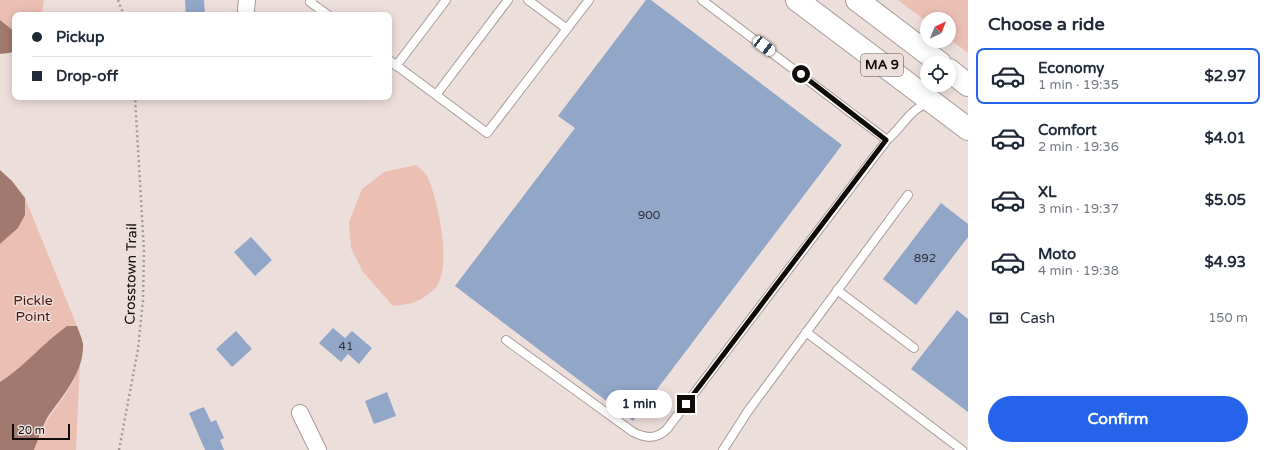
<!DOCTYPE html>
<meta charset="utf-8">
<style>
body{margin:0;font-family:"Varela Round",sans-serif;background:#f6f6f7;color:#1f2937;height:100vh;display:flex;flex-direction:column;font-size:15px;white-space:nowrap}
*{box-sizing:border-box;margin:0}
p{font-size:13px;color:#747a83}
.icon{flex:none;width:22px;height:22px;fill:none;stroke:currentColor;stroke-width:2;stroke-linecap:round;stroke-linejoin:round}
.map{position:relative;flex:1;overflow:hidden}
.sheet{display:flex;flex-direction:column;background:#fff;width:300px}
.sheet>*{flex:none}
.top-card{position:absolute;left:12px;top:12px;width:380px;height:88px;border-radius:8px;box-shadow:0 2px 10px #0003;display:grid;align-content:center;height:88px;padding:0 20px;background:#fff}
.needle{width:26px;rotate:43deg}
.tools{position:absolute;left:920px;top:12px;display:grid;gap:8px}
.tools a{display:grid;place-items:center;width:36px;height:36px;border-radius:50%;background:#fff;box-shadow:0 2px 10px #0003;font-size:20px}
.scale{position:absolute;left:12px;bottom:10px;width:58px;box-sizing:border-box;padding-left:4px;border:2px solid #0f0b09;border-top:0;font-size:11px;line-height:14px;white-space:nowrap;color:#0f0b09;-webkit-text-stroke:3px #ecdedb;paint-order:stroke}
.end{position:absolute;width:18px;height:18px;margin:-9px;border:5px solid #0f0b09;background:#fff;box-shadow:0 0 0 2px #fff}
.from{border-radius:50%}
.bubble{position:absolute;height:28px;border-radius:14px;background:#fff;box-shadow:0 2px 10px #0003;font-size:13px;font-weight:700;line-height:28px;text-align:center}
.car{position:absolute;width:12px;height:24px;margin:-12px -6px;border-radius:5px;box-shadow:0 0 3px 1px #0007;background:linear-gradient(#fff 24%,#345 0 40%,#fff 0 76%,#345 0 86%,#fff 0)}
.top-card b{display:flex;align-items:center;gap:14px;height:38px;font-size:15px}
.top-card b+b{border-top:1px solid #e0e1e3}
.top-card i{width:10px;height:10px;background:#1f2937}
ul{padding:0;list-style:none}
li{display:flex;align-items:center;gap:12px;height:56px;margin:0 8px 6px;padding:0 12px;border:2px solid transparent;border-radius:8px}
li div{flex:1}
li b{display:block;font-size:15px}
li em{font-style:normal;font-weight:700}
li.active{border-color:#2563eb}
li>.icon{width:36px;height:36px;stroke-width:1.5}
h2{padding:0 20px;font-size:18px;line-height:48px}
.pay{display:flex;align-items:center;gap:10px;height:44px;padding:0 20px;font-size:15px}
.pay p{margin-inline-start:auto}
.cta{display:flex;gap:8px;margin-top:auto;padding:8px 20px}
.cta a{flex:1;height:46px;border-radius:24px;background:#2563eb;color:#fff;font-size:16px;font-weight:700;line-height:46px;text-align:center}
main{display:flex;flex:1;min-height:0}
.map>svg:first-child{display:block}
</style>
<main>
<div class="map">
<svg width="968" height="450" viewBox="0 0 968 450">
<rect width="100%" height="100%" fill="#ecdedb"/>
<path fill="#ebbfb4" d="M0 0H44L42 15H15V32L0 20Z
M898 0H968V53L949 39V19H927V22Z
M416 165C420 169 425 172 427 176 438 198 451 263 438 284 437 287 434 289 432 291 418 303 411 304 393 306L363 272 351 248 349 222 362 189 384 172Z
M25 198 77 326H67L12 374 0 382V244L18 228 25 215Z
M80 362 76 450H34L47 420 63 398 74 380Z"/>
<path fill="#a2796f" d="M0 20 15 32V51L9 53 0 54Z
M0 170 12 181 25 198V215L18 228 0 244Z
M67 326H77C79 332 82 338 83 344 84 373 62 396 47 418 42 428 38 440 34 450H0V382C25 366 43 343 67 326Z"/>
<path fill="#92a6c8" d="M185 0H204L205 15H186Z
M646 0H651L842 145 633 421 455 286 575 128 558 116Z
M941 203 968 224V237L916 305 883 279Z
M251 237 272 260 255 276 234 252Z
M957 310 968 319V412L911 369Z
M333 328 345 338 352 331 372 348 359 364 348 354 341 362 319 343Z
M236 331 252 349 232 367 216 349Z
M387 392 396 416 374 424 365 401Z
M204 407 211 422 216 420 224 438 220 440 224 450H205L189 413Z"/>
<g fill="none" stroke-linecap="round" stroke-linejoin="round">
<defs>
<path id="service" d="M312 0 310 2 328 15
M528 0 567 29
M389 60 487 133 589 0
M396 66 446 0
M436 95 508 0
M887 140C902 128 910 108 929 103
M837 290 914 348
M806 332 962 450
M506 340 633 432C645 438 656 440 667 429L887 140 702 0
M723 450 748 411 908 195"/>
<path id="minor" d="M246 10 247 0
M300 413 318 450"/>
<path id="trunk" d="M797 0 968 129
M857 0 940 63
M949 70 968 85"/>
</defs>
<use href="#service" stroke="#a79b98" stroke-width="10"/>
<use href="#minor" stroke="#a79b98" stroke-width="18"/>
<use href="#trunk" stroke="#a79b98" stroke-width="24"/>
<path stroke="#a59a97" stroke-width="2.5" stroke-dasharray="2 3" stroke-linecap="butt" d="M118 0 124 15
M119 450 138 349 143 300 144 251 135 97"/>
<use href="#service" stroke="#fff" stroke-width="8"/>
<use href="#minor" stroke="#fff" stroke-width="16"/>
<use href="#trunk" stroke="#fff" stroke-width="22"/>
</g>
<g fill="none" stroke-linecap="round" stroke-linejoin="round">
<path stroke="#0f0b09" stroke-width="5" d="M686 404 886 140 801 74"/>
</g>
<g text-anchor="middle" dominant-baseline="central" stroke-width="3" stroke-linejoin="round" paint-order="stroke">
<g font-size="12" fill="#303239">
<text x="649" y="215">900</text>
<text x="925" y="258">892</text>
<text x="346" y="346">41</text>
</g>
<rect fill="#ecdedb" stroke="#514a48" stroke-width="1" x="861" y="54" width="42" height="22" rx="3"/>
<g font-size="13" font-weight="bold" fill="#0f0b09">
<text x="882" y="65">MA 9</text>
</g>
<g font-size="14" fill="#0f0b09" stroke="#ecdedb">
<text transform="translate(131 274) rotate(-89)">Crosstown Trail</text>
</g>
<g font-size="14" fill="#4d170b" stroke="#ecdedb">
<text x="33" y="300">Pickle<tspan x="33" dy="16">Point</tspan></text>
</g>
</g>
</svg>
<div class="tools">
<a><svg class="needle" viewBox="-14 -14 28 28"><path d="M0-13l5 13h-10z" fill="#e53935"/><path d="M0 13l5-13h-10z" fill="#747a83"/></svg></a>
<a><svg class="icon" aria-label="locate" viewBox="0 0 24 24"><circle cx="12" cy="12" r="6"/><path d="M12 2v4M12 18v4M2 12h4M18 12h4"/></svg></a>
</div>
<div class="scale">20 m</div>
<i class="end from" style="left:801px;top:74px"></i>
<i class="end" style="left:686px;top:404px"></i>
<div class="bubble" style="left:606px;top:390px;width:66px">1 min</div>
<i class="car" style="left:764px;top:46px;rotate:127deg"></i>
<div class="top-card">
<b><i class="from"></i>Pickup</b>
<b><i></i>Drop-off</b>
</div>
</div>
<section class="sheet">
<h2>Choose a ride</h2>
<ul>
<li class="active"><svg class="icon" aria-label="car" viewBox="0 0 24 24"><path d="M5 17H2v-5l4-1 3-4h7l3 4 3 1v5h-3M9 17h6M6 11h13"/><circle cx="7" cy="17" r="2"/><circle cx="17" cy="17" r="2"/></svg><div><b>Economy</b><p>1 min · 19:35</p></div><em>$2.97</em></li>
<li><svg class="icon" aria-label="car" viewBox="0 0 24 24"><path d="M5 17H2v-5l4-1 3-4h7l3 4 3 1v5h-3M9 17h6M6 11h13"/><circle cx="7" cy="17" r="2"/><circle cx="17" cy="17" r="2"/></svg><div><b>Comfort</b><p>2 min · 19:36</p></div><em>$4.01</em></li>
<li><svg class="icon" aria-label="car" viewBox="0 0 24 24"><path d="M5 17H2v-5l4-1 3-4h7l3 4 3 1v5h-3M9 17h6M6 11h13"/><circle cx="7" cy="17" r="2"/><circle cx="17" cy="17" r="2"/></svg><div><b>XL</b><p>3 min · 19:37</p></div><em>$5.05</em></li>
<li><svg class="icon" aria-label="car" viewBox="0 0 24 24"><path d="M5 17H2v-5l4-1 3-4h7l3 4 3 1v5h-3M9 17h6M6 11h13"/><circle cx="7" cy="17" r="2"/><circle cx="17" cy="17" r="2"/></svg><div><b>Moto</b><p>4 min · 19:38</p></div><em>$4.93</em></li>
</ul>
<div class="pay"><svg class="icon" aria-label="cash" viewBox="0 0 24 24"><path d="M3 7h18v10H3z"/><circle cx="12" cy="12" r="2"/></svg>Cash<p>150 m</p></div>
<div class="cta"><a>Confirm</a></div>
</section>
</main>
